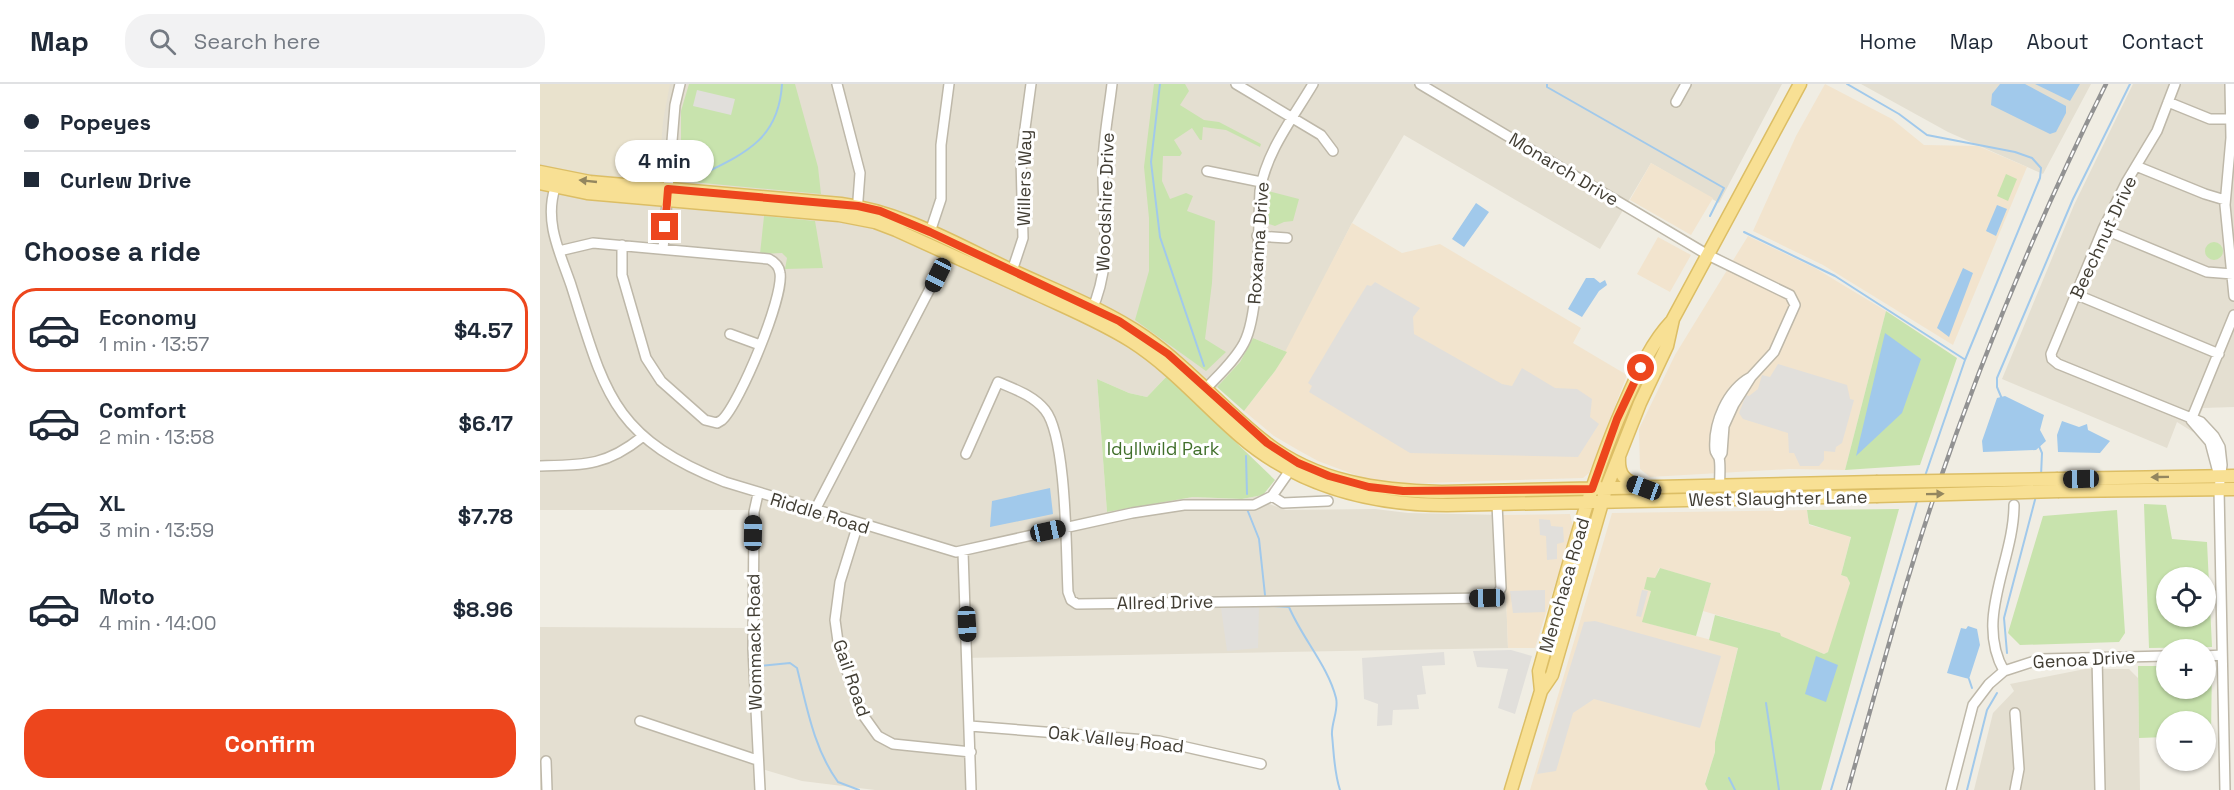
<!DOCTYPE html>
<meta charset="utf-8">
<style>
body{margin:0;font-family:"Space Grotesk",sans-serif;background:#f2f2f3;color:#1f2937;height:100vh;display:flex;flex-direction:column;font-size:22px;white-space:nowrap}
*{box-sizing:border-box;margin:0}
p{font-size:20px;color:#747a83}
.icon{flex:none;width:33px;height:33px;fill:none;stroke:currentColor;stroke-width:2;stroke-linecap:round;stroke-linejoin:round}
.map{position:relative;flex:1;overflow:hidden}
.sheet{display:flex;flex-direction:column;background:#fff;width:540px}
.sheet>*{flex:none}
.top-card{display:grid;align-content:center;height:132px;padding:0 24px;background:#fff}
.tools{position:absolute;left:1616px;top:483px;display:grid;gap:12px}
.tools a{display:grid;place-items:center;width:60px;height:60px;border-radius:50%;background:#fff;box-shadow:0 2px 4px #0004;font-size:30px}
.end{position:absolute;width:27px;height:27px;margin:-14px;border:8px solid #ed461d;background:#fff;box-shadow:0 0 0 3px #fff}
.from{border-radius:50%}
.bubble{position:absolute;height:42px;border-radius:21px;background:#fff;box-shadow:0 2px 4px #0004;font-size:20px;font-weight:600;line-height:42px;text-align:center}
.car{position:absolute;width:18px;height:36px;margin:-18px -9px;border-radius:8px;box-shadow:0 0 4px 2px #0007;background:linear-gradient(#222 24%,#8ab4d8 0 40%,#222 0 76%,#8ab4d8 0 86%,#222 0)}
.top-card b{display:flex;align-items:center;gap:21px;height:57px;font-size:22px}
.top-card b+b{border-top:2px solid #e0e1e3}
.top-card i{width:15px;height:15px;background:#1f2937}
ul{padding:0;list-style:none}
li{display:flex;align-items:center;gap:18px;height:84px;margin:0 12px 9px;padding:0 12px;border:3px solid transparent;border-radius:24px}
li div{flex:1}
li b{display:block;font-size:22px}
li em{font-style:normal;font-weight:600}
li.active{border-color:#ed461d}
li>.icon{width:54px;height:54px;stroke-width:1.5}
h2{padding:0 24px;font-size:27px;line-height:72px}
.cta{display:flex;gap:12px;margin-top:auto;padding:12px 24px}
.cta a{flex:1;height:69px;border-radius:24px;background:#ed461d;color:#fff;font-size:24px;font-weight:600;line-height:69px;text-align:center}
header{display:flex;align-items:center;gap:36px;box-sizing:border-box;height:84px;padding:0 30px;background:#fff;border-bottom:2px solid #e0e1e3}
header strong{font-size:28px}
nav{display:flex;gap:33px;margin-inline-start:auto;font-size:21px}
.search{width:420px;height:54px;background:#f2f2f3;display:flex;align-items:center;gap:15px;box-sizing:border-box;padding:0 21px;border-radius:24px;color:#747a83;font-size:22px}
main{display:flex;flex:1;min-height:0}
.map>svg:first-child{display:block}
</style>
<header>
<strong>Map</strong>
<div class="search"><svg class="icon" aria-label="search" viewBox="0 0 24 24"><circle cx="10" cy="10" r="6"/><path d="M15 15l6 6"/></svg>Search here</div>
<nav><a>Home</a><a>Map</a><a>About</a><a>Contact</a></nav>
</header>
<main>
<section class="sheet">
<div class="top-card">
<b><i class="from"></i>Popeyes</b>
<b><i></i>Curlew Drive</b>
</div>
<h2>Choose a ride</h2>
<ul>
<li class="active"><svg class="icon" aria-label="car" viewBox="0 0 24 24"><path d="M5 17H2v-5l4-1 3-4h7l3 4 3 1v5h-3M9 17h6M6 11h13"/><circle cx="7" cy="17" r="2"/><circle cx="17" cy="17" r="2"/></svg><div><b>Economy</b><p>1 min · 13:57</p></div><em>$4.57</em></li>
<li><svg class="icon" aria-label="car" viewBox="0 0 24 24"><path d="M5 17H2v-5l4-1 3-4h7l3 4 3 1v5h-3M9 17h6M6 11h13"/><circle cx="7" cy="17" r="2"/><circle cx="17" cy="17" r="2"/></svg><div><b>Comfort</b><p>2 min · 13:58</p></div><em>$6.17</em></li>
<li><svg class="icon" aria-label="car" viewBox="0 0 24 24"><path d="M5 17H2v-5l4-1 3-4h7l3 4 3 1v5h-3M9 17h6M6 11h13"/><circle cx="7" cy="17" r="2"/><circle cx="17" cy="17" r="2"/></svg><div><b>XL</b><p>3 min · 13:59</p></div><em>$7.78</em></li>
<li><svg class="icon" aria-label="car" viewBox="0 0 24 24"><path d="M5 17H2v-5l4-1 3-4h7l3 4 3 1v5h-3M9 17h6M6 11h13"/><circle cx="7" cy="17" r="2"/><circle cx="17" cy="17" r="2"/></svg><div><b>Moto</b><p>4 min · 14:00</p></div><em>$8.96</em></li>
</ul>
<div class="cta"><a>Confirm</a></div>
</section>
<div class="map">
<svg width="1694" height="706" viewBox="0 0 1694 706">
<rect width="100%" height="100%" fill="#f0ede3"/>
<path fill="#e4dfd1" d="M0 0H1242L1179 119 1111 79 1060 165 864 51 812 139 747 268 713 254 700 278 659 323 627 292 607 313 589 309 557 295 567 428 653 413 702 415 723 411 729 420 746 426 835 425 868 429 963 431 968 564 422 574 426 706H335L262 697 215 683 216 706H0V543L208 544 209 426H0Z
M1321 0H1551L1503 90 1408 48Z
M1593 0H1694V323L1663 324 1653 348 1637 338 1627 364 1462 295 1534 121Z
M1545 585H1589L1598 594 1600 706H1434L1453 629 1474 607 1470 600Z"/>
<path fill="#f2e4ce" d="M1285 0 1352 35 1384 61 1438 62 1487 83 1413 261 1283 181 1213 147 1256 52Z
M1111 79 1173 114 1151 151 1090 116Z
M812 139 862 169 900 160 1041 244 1033 259 1087 291 1049 389 1043 394 854 400 834 398 778 377 758 366 734 352 704 327 735 287Z
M1208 152 1275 184 1346 227 1305 386 1249 385 1110 393 1100 385 1099 345 1135 271Z
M1118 153 1151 171 1130 208 1097 190Z
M1267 426 1269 441 1311 452 1301 491 1307 493 1310 499 1293 557 1288 568 1284 570 1240 552V549L1163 527 1171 499 1119 484 1111 507 1103 538 1198 563 1175 658V668L1165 699 1168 706H990L1072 429Z
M1030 430 1033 443 995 564H968L963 431Z"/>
<path fill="#e9e2cd" d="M0 0H130L123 37 119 93 114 96 25 87 0 79Z"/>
<path fill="#c8e3ad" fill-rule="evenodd" d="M149 0H255L278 83 281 110 141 97V27Z
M614 0H645L649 7 640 21 664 36 679 38 721 60 720 63 686 46 663 43 662 56H660L652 44 634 56 642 69 640 72H623L622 97 630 115 646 109 653 112 647 127 675 137 672 199 665 255 686 268 666 287 595 236 609 187V134L604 83Z
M1466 90 1477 95 1468 117 1457 112Z
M728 107 759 115 753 137 744 138 735 142 726 139Z
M224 132 275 137 283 184 245 185 247 174 242 169 220 170Z
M1665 167a9 9 0 1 1 18 0a9 9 0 1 1-18 0Z
M1346 227 1417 274 1380 381 1305 386Z
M713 254 747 268 735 287 704 327 677 303 700 278Z
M627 292 735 396 723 411 702 415 653 413 567 428 557 295 589 309 607 313Z
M1604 420 1626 421 1632 455 1667 458 1672 563 1609 564ZM1626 494H1665V532H1626Z
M1359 425 1281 706H1168L1165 700 1175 668V658L1198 564 1169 556 1175 531 1240 549 1241 552 1284 570 1288 568 1310 499 1307 493 1301 491 1311 453 1269 440 1267 426Z
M1577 426 1585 549 1579 558 1480 561 1468 549 1503 432Z
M1120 484 1171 499 1156 552 1102 538 1111 507 1104 505 1107 493 1115 494Z
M1665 581H1672L1671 651H1665V638H1626V653L1599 654 1598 582H1626V604H1665Z"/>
<path fill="#e1dfdb" d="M157 6 195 15 191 31 153 22Z
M835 198 880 224 873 233 874 250 962 300 972 302 982 284 1015 304 1037 305 1052 315 1050 333 1059 340 1038 373 870 369 769 308 772 302 768 299 803 240 827 201 831 202Z
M1238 280 1307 301 1310 315 1314 316 1302 359 1296 363 1295 368 1284 367V376L1279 382H1260L1254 369H1249L1248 349 1203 335 1199 329 1206 311 1209 312 1218 305 1222 291 1230 293Z
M999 435 1010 436 1011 442 1023 443 1024 458 1017 460V475L1007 476 1006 452 1000 451Z
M1005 506V528L973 529 970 507Z
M1102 506 1108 507 1101 533 1096 532Z
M719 523 718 564 687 567 681 524Z
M1055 537 1181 572 1160 644 1054 615 1033 629 1016 687 997 690 1044 538Z
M971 566 992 572 975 630 958 624 968 585 937 583 933 567Z
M904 568 905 581 882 582 886 610 877 611 879 625 853 626 852 641 837 642 838 620 824 615 822 574Z"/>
<path fill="#a1c9eb" d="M1460 0H1485L1526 22V29L1516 48 1510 50 1451 21 1452 10Z
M1495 0H1540L1530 17Z
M936 119 949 128 924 163 912 155Z
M1457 121 1467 125 1456 152 1446 147Z
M1423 184 1433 189 1409 253 1397 244Z
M1046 194H1054L1060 199 1065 196 1067 201 1059 207 1042 233 1028 225Z
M1345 249 1381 275 1362 329 1316 372Z
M1465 312 1504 331 1500 346 1506 357 1496 366 1443 368 1442 357 1457 314Z
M1522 337 1539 343 1547 340 1548 346 1570 357 1560 369 1518 368 1517 351Z
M510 404 513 430 450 443 452 417Z
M1428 542 1437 545 1440 561 1429 595 1407 589 1421 544 1426 545Z
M1276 572 1298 581 1286 618 1265 610Z"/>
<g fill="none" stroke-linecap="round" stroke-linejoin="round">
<path stroke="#a1c9eb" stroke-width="2" d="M620 0 611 78 620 153 664 282
M1007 0V3L1184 104 1170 132
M1307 0 1359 30 1387 51 1475 68 1492 74 1501 84 1500 94 1425 276 1385 392
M165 89C208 68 239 53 242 0
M1204 148 1295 192 1424 275
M1462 315 1457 303V294L1533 115 1590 0
M1499 362 1502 369 1501 392
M706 372 707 410
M707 425 719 455 725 511
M734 522 749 523C762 554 788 582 796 614 799 626 791 639 792 651 794 670 794 688 800 706
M1467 569 1464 534 1496 412
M219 582 250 579 257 584C267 624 274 665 298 698L319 706
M1429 595 1432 604
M1226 619 1239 706
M1189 694 1195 706
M1291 706 1378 414
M1427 706 1447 626 1457 609"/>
<defs>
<path id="minor" d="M297 0 320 89 317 129
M696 0 781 51 793 67
M880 0 1168 171 1250 211 1255 221 1234 268 1211 293 1194 320 1184 342 1182 369 1179 374
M1635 0 1617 47 1587 97 1563 145 1511 270 1512 275 1518 280 1661 338 1674 352 1680 363 1682 381 1679 405 1685 706
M1690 0 1691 54 1685 121 1694 212
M1136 18 1146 0
M1628 18 1670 35H1691
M1596 82 1665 110 1685 116
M667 87 721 98
M15 104C4 138 20 169 31 201 65 308 71 353 185 398L416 468 592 429 644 421H714L732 412 753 382
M1563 145 1667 188 1693 190
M390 148 401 115V61L409 0
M717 152 747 154
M123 165 135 21 140 0
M19 167 53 159 229 175C235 178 239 182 240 189 244 213 200 319 182 336L177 339 165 336 121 297 106 274 82 191V161
M472 187 483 154 481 74 491 0
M1535 210 1679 270
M551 228C574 177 562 136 563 83 563 55 569 27 572 0
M190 250 220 261
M662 309C676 293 694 278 704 259 720 229 718 144 720 107 726 68 753 34 773 0
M1651 336 1694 231
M1651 336 1670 358 1679 392
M426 370 458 298C474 305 493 311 505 326 527 353 526 470 528 508L531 516 537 520 947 514 957 511 961 504 957 420
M0 382C44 381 66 382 102 353
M1180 402C1179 394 1181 381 1179 374 1178 371 1175 369 1175 366 1173 339 1187 306 1211 293
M218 410 214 428 213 565 220 706
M732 412 743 419 788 417
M275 426 408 170
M318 440 300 498 295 536 299 565 323 631 338 652 353 660 431 668
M423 468 431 706
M1665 572 1682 571
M1557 573 1560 706
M1464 587C1434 534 1474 477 1474 421
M1475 629 1479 685 1475 706
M100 637 217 676
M430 642 619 657 721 680
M6 677 7 706
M1411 706 1433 621 1449 600 1464 587 1501 575 1626 572"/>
<path id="major" d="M0 88 50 98 301 120C362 128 416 160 471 186 516 207 564 225 605 253 649 284 683 325 725 358 776 398 839 407 902 408L1336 398
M0 99 47 109 299 131 335 138 356 146C403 167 450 189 497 210 529 225 561 238 591 257 632 283 664 321 700 352 759 403 831 421 907 421L1336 412
M1079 374C1078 391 1085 397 1100 402
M1518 395 1694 392
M1519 407 1694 405
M1001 607 999 587C1025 495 1048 400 1088 312 1100 285 1112 258 1132 237
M971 706 1001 607 1012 591 1066 405 1100 319 1127 262 1133 235 1260 0"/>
</defs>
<use href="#minor" stroke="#beb8a9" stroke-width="12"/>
<use href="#major" stroke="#dcbe65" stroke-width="15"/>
<use href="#minor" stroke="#fff" stroke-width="9"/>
<use href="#major" stroke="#f8e094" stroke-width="12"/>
<defs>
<path id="rail" d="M1308 706C1336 607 1362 507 1395 410 1443 270 1500 132 1566 0"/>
</defs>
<use href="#rail" stroke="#929292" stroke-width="4.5"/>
<use href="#rail" stroke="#fff" stroke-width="2" stroke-dasharray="7" stroke-linecap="butt"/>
<defs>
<path id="major-bridge" d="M1336 398 1518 395
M1336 412 1519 407"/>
</defs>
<use href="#major-bridge" stroke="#dcbe65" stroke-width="15" stroke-linecap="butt"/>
<use href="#major-bridge" stroke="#f8e094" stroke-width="12"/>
</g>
<defs><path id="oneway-solid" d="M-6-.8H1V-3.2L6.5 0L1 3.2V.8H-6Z" transform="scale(1.5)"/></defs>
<g fill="#93865f">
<use href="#oneway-solid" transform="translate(48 97) rotate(-174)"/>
<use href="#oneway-solid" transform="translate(1620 393) rotate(179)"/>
<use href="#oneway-solid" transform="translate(1395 410) rotate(-1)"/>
</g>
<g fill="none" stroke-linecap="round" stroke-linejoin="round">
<path stroke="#ed461d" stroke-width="8" d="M125 143 128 105 318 122 340 127 390 148 579 237 628 270 727 359 758 379 789 392 829 403 863 407 1052 405 1077 335 1101 284"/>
</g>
<g text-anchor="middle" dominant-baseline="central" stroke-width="6" stroke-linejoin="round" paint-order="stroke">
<g font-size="18" fill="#413d33" stroke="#fff">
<text transform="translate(1024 85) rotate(31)">Monarch Drive</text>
<text transform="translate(484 94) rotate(-89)">Willers Way</text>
<text transform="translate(565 118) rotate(-88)">Woodshire Drive</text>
<text transform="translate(1563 153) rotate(-65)">Beechnut Drive</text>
<text transform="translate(718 159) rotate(-86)">Roxanna Drive</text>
<text transform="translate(1238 414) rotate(-1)">West Slaughter Lane</text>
<text transform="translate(280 429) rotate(17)">Riddle Road</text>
<text transform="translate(1024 501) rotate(-74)">Menchaca Road</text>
<text transform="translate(625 518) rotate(-1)">Allred Drive</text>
<text transform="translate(214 558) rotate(-91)">Wommack Road</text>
<text transform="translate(1544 575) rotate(-3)">Genoa Drive</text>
<text transform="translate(312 594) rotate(71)">Gail Road</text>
<text transform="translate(576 655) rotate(6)">Oak Valley Road</text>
</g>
<g font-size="18" fill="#416f2b" stroke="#fff">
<text x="623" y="364">Idyllwild Park</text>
</g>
</g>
</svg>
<div class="tools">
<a><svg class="icon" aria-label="locate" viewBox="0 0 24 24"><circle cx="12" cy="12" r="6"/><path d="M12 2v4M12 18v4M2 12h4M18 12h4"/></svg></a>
<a>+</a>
<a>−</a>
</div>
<i class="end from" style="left:1101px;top:284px"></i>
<i class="end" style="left:125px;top:143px"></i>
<div class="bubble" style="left:75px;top:56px;width:99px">4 min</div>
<i class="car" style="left:398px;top:191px;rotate:206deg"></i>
<i class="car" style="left:1541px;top:395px;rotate:269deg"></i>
<i class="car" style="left:1104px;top:404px;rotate:290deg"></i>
<i class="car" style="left:508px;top:447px;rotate:78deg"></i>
<i class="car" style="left:213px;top:449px;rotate:1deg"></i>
<i class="car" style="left:947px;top:514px;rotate:269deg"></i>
<i class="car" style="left:427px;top:540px;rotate:177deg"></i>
</div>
</main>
